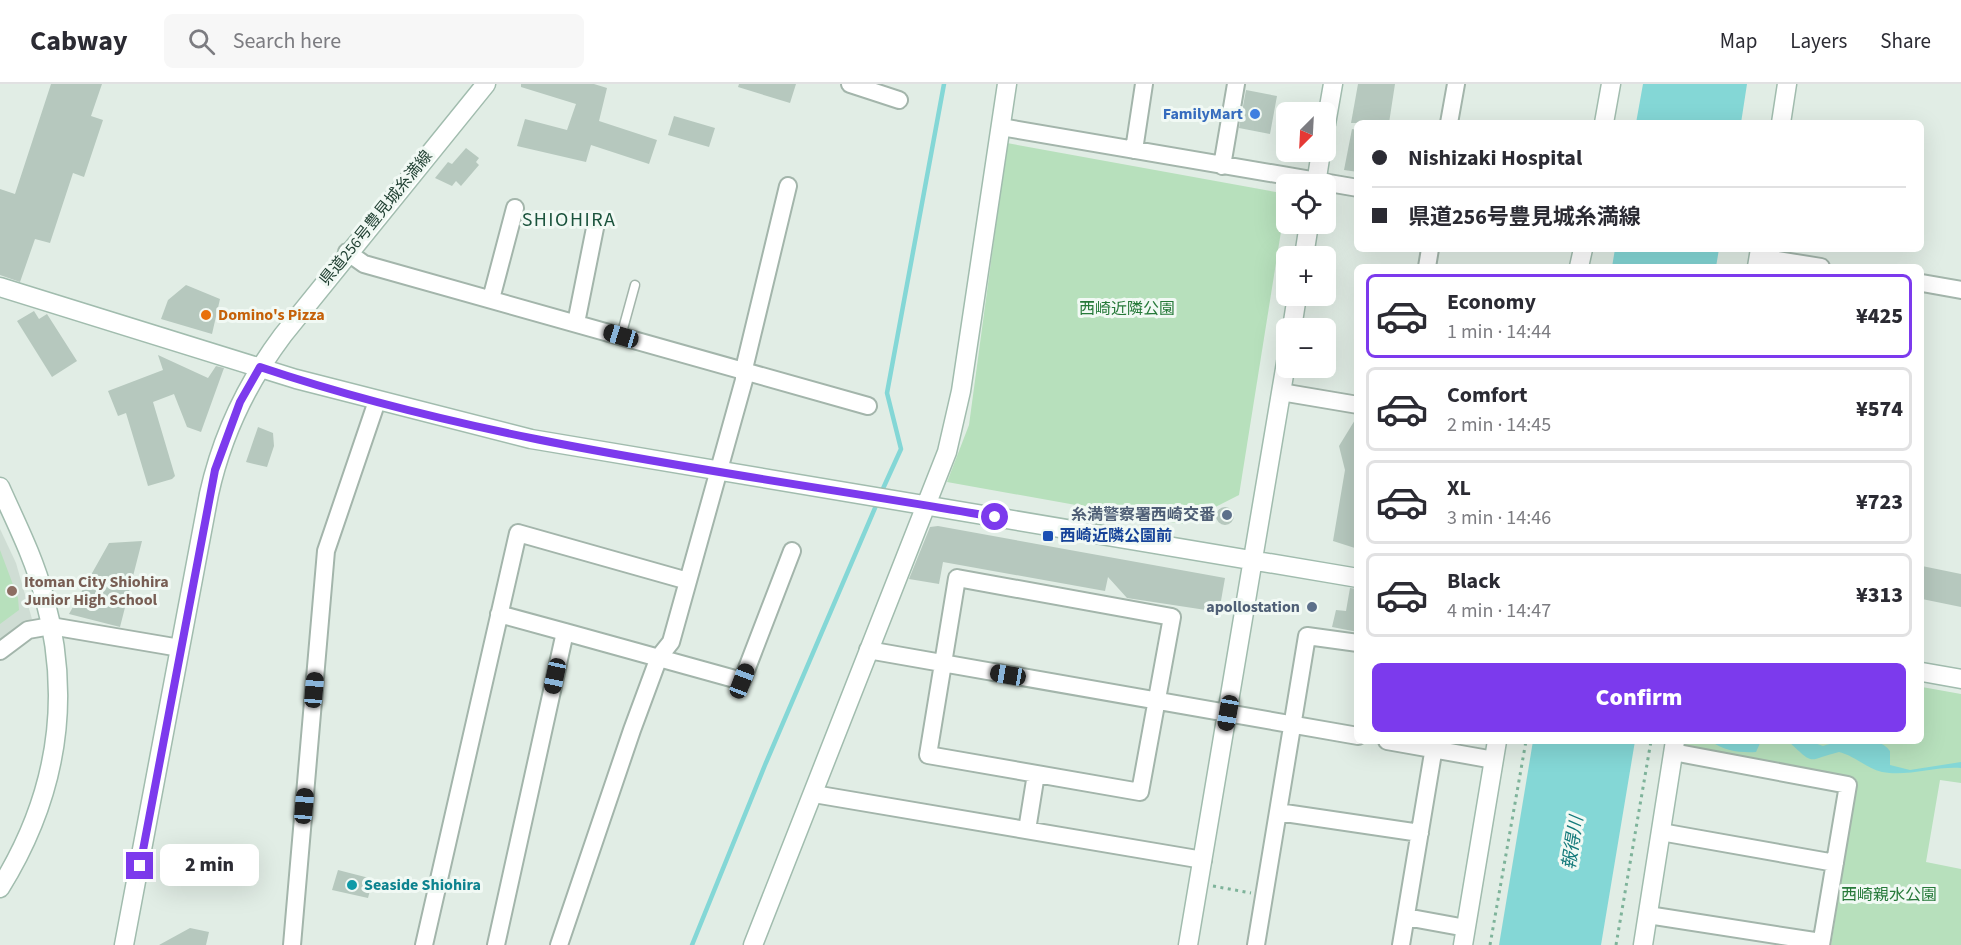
<!DOCTYPE html>
<meta charset="utf-8">
<style>
body{margin:0;font-family:"Source Sans 3","Noto Sans JP",sans-serif;background:#f7f7f7;color:#2b2b33;height:100vh;display:flex;flex-direction:column;font-size:22px;white-space:nowrap}
*{box-sizing:border-box;margin:0}
p{font-size:20px;color:#7c7c81}
.icon{flex:none;width:33px;height:33px;fill:none;stroke:currentColor;stroke-width:2;stroke-linecap:round;stroke-linejoin:round}
.map{position:relative;flex:1;overflow:hidden}
.side{position:absolute;left:1354px;top:180px;width:570px;height:480px;display:flex;flex-direction:column;background:#fff;border-radius:9px;box-shadow:0 6px 24px #0002}
.side>*{flex:none}
.top-card{position:absolute;left:1354px;top:36px;width:570px;height:132px;border-radius:9px;box-shadow:0 6px 24px #0002;display:grid;align-content:center;height:132px;padding:0 18px;background:#fff}
.needle{width:39px;rotate:204deg}
.fabs{position:absolute;left:1276px;top:18px;display:grid;gap:12px}
.fabs a{display:grid;place-items:center;width:60px;height:60px;border-radius:9px;background:#fff;box-shadow:0 6px 24px #0002;font-size:30px}
.end{position:absolute;width:27px;height:27px;margin:-14px;border:8px solid #7c3aed;background:#fff;box-shadow:0 0 0 3px #fff}
.from{border-radius:50%}
.bubble{position:absolute;height:42px;border-radius:9px;background:#fff;box-shadow:0 6px 24px #0002;font-size:20px;font-weight:800;line-height:42px;text-align:center}
.car{position:absolute;width:18px;height:36px;margin:-18px -9px;border-radius:8px;box-shadow:0 0 4px 2px #0007;background:linear-gradient(#222 24%,#8ab4d8 0 40%,#222 0 76%,#8ab4d8 0 86%,#222 0)}
.top-card b{display:flex;align-items:center;gap:21px;height:57px;font-size:22px}
.top-card b+b{border-top:2px solid #e1e1e2}
.top-card i{width:15px;height:15px;background:#2b2b33}
ul{padding:10px 0 0;list-style:none}
li{display:flex;align-items:center;gap:18px;height:84px;margin:0 12px 9px;padding:0 6px;border:3px solid #e1e1e2;border-radius:9px}
li div{flex:1}
li b{display:block;font-size:22px}
li em{font-style:normal;font-weight:800}
li.on{border-color:#7c3aed}
li>.icon{width:54px;height:54px;stroke-width:1.5}
.button{display:flex;gap:12px;margin-top:auto;padding:12px 18px}
.button a{flex:1;height:69px;border-radius:9px;background:#7c3aed;color:#fff;font-size:24px;font-weight:800;line-height:69px;text-align:center}
header{display:flex;align-items:center;gap:36px;box-sizing:border-box;height:84px;padding:0 30px;background:#fff;border-bottom:2px solid #e1e1e2}
header strong{font-size:28px}
nav{display:flex;gap:33px;margin-inline-start:auto;font-size:21px}
.search{width:420px;height:54px;background:#f7f7f7;display:flex;align-items:center;gap:15px;box-sizing:border-box;padding:0 21px;border-radius:9px;color:#7c7c81;font-size:22px}
.map>svg:first-child{display:block}
</style>
<header>
<strong>Cabway</strong>
<div class="search"><svg class="icon" aria-label="search" viewBox="0 0 24 24"><circle cx="10" cy="10" r="6"/><path d="M15 15l6 6"/></svg>Search here</div>
<nav><a>Map</a><a>Layers</a><a>Share</a></nav>
</header>
<div class="map">
<svg width="1961" height="861" viewBox="0 0 1961 861">
<rect width="100%" height="100%" fill="#e1ede5"/>
<path fill="#cfddd4" d="M0 445 16 479 32 535 0 559Z"/>
<path fill="#b7e0bc" d="M1007 59 1287 110 1239 411 1182 440 947 398 969 341Z
M0 466 18 514 19 526 0 540Z
M1922 603 1961 610V699L1940 696 1926 778 1961 785V861H1831L1857 696 1681 665 1683 657H1922Z"/>
<path fill="#84d7d6" d="M1643 0H1747L1741 39H1636Z
M1615 165H1719L1716 183H1612Z
M1533 657H1635L1601 861H1499Z
M1711 657H1761L1756 668C1741 669 1723 667 1711 657Z
M1788 657H1809L1823 662C1841 656 1877 649 1890 667V681L1910 686 1961 678V684C1935 682 1908 693 1882 688 1866 684 1855 672 1839 668 1806 676 1816 683 1788 657Z"/>
<g fill="none" stroke-linecap="round" stroke-linejoin="round">
<path stroke="#84d7d6" stroke-width="4.5" d="M881 409 901 365 887 309 944 0
M692 861 765 681 878 417"/>
</g>
<path fill="#b6c8be" d="M51 0H102L91 32 103 36 84 93 73 89 50 159 35 155 20 198 0 191V105L15 110Z
M521 0H594L607 4 599 37 657 56 649 80 591 61 586 78 517 62 525 35 567 46 576 20 521 3Z
M739 0H796L790 19 738 3Z
M1358 0H1395L1389 39H1351Z
M1246 6 1277 12 1270 50 1239 44Z
M674 32 715 44 709 63 668 51Z
M1352 45 1358 46V88L1344 86Z
M466 64 479 74 476 78 479 81 461 102 456 97 452 102 435 94 448 78 452 80Z
M186 201 220 215 212 250 161 235 168 216Z
M34 227 39 235 47 230 77 277 52 293 17 237Z
M158 271 208 294 216 282 224 284 201 348 187 343 174 310 153 318 175 392 172 395 148 402 126 329 118 332 108 307 163 286Z
M1358 331V465L1333 457 1345 386 1339 362Z
M258 343 273 349 274 362 267 383 246 378Z
M1216 432a9 9 0 1 1 18 0a9 9 0 1 1-18 0Z
M938 442 1225 494 1219 528 1127 514 1108 493 1105 507 943 478 939 500 909 495 930 443Z
M142 457 120 543 69 530 109 459Z
M1922 482 1961 490V523L1922 515Z
M1350 504 1358 505V548L1332 543 1336 526 1346 527Z
M338 786 373 795 368 814 332 806Z
M190 844 209 848 206 861H159Z"/>
<g fill="none" stroke-linecap="round" stroke-linejoin="round">
<defs>
<path id="lane" d="M621 252 635 201"/>
<path id="street" d="M850 0 899 16
M1449 39 1456 0
M1001 43 1358 104
M1134 66 1144 0
M1222 82 1236 0
M347 168 364 180 868 322
M1759 173 1821 183
M1427 183 1430 165
M1922 199 1961 206
M491 215 515 124
M576 239 596 139
M1281 308 1358 321
M957 494 1172 533 1140 708 928 671Z
M499 530 565 548
M868 566 1358 652
M0 567 28 546 51 542 180 564
M1387 657 1494 676
M1673 668 1848 701 1821 861
M814 710 1203 776
M1278 728 1420 749
M1027 746 1036 690
M1661 748 1835 779
M1648 831 1821 858
M1406 833 1466 844
M292 861 326 467 377 317
M424 861 518 449 688 497
M496 861 565 548 742 597 792 467
M559 861 632 646 659 573 671 558 744 296V285L788 102
M1256 861 1307 552 1358 559
M1401 861 1435 657"/>
<path id="secondary" d="M1604 39 1611 0
M1781 39 1787 0
M1326 40 1333 0
M1316 100 1321 68
M1304 172 1309 140
M1579 183 1583 165
M1757 183 1760 165
M0 203 296 295 531 355 1358 494
M1292 244 1297 212
M0 403C16 439 34 474 44 512 73 616 56 714 0 804
M1922 588 1961 595
M124 861 209 410C222 351 247 299 283 251L486 0
M753 861 947 368 961 307 1007 0
M1188 861 1287 273
M1463 861 1497 657
M1643 861 1675 657"/>
</defs>
<use href="#lane" stroke="#a3b5ab" stroke-width="11"/>
<use href="#street" stroke="#a3b5ab" stroke-width="20"/>
<use href="#secondary" stroke="#a1bcae" stroke-width="21"/>
<path stroke="#7eb39a" stroke-width="3" stroke-dasharray="3 4.5" stroke-linecap="butt" d="M1213 802 1251 809
M1490 861 1526 657
M1616 861 1651 657"/>
<use href="#lane" stroke="#fff" stroke-width="8"/>
<use href="#street" stroke="#fff" stroke-width="16"/>
<use href="#secondary" stroke="#fff" stroke-width="18"/>
</g>
<g fill="none" stroke-linecap="round" stroke-linejoin="round">
<path stroke="#7c3aed" stroke-width="8" d="M140 782 215 386 240 318 260 283C498 363 749 390 995 433"/>
</g>
<circle fill="#3f7fe0" stroke="#f1f9f4" stroke-width="2" cx="1255" cy="30" r="6"/>
<circle fill="#e8710a" stroke="#f1f9f4" stroke-width="2" cx="206" cy="231" r="6"/>
<g fill="#5c6f8a" stroke="#f1f9f4" stroke-width="2">
<circle cx="1227" cy="431" r="6"/>
<circle cx="1312" cy="523" r="6"/>
</g>
<rect fill="#1a4fb4" stroke="#f1f9f4" stroke-width="2" x="1042" y="446" width="12" height="12" rx="3"/>
<circle fill="#8d6e63" stroke="#f1f9f4" stroke-width="2" cx="12" cy="507" r="6"/>
<circle fill="#0f9aa8" stroke="#f1f9f4" stroke-width="2" cx="352" cy="801" r="6"/>
<g text-anchor="middle" dominant-baseline="central" stroke-width="6" stroke-linejoin="round" paint-order="stroke">
<g font-size="16" font-weight="bold" fill="#366cbe" stroke="#f1f9f4" text-anchor="end">
<text x="1243" y="30">FamilyMart</text>
</g>
<g font-size="16" fill="#1f3f31" stroke="#f1f9f4">
<text transform="translate(376 134) rotate(-51)">県道256号豊見城糸満線</text>
</g>
<g font-size="16" fill="#267939" stroke="#f1f9f4">
<text x="1127" y="225">西崎近隣公園</text>
<text x="1889" y="811">西崎親水公園</text>
</g>
<g font-size="16" font-weight="bold" fill="#c56008" stroke="#f1f9f4" text-anchor="start">
<text x="218" y="231">Domino's Pizza</text>
</g>
<g font-size="16" font-weight="bold" fill="#4e5e75" stroke="#f1f9f4" text-anchor="end">
<text x="1215" y="431">糸満警察署西崎交番</text>
<text x="1300" y="523">apollostation</text>
</g>
<g font-size="16" font-weight="bold" fill="#164399" stroke="#f1f9f4" text-anchor="start">
<text x="1060" y="452">西崎近隣公園前</text>
</g>
<g font-size="16" font-weight="bold" fill="#785e54" stroke="#f1f9f4" text-anchor="start">
<text x="24" y="498">Itoman City Shiohira<tspan x="24" dy="18">Junior High School</tspan></text>
</g>
<g font-size="16" font-weight="bold" fill="#0d838f" stroke="#f1f9f4" text-anchor="start">
<text x="364" y="801">Seaside Shiohira</text>
</g>
<g font-size="18" font-style="italic" fill="#147a7a" stroke="#f1f9f4">
<text transform="translate(1573 759) rotate(-81)">報得川</text>
</g>
<g font-size="20" letter-spacing="1.5" fill="#1a533c" stroke="#f1f9f4">
<text x="569" y="136">SHIOHIRA</text>
</g>
</g>
</svg>
<div class="fabs">
<a><svg class="needle" viewBox="-14 -14 28 28"><path d="M0-13l5 13h-10z" fill="#e53935"/><path d="M0 13l5-13h-10z" fill="#7c7c81"/></svg></a>
<a><svg class="icon" aria-label="locate" viewBox="0 0 24 24"><circle cx="12" cy="12" r="6"/><path d="M12 2v4M12 18v4M2 12h4M18 12h4"/></svg></a>
<a>+</a>
<a>−</a>
</div>
<i class="end from" style="left:995px;top:433px"></i>
<i class="end" style="left:140px;top:782px"></i>
<div class="bubble" style="left:160px;top:760px;width:99px">2 min</div>
<i class="car" style="left:621px;top:252px;rotate:287deg"></i>
<i class="car" style="left:1008px;top:591px;rotate:280deg"></i>
<i class="car" style="left:555px;top:592px;rotate:192deg"></i>
<i class="car" style="left:742px;top:597px;rotate:21deg"></i>
<i class="car" style="left:314px;top:606px;rotate:5deg"></i>
<i class="car" style="left:1228px;top:629px;rotate:190deg"></i>
<i class="car" style="left:304px;top:722px;rotate:5deg"></i>
<div class="top-card">
<b><i class="from"></i>Nishizaki Hospital</b>
<b><i></i>県道256号豊見城糸満線</b>
</div>
<section class="side">
<ul>
<li class="on"><svg class="icon" aria-label="car" viewBox="0 0 24 24"><path d="M5 17H2v-5l4-1 3-4h7l3 4 3 1v5h-3M9 17h6M6 11h13"/><circle cx="7" cy="17" r="2"/><circle cx="17" cy="17" r="2"/></svg><div><b>Economy</b><p>1 min · 14:44</p></div><em>¥425</em></li>
<li><svg class="icon" aria-label="car" viewBox="0 0 24 24"><path d="M5 17H2v-5l4-1 3-4h7l3 4 3 1v5h-3M9 17h6M6 11h13"/><circle cx="7" cy="17" r="2"/><circle cx="17" cy="17" r="2"/></svg><div><b>Comfort</b><p>2 min · 14:45</p></div><em>¥574</em></li>
<li><svg class="icon" aria-label="car" viewBox="0 0 24 24"><path d="M5 17H2v-5l4-1 3-4h7l3 4 3 1v5h-3M9 17h6M6 11h13"/><circle cx="7" cy="17" r="2"/><circle cx="17" cy="17" r="2"/></svg><div><b>XL</b><p>3 min · 14:46</p></div><em>¥723</em></li>
<li><svg class="icon" aria-label="car" viewBox="0 0 24 24"><path d="M5 17H2v-5l4-1 3-4h7l3 4 3 1v5h-3M9 17h6M6 11h13"/><circle cx="7" cy="17" r="2"/><circle cx="17" cy="17" r="2"/></svg><div><b>Black</b><p>4 min · 14:47</p></div><em>¥313</em></li>
</ul>
<div class="button"><a>Confirm</a></div>
</section>
</div>
